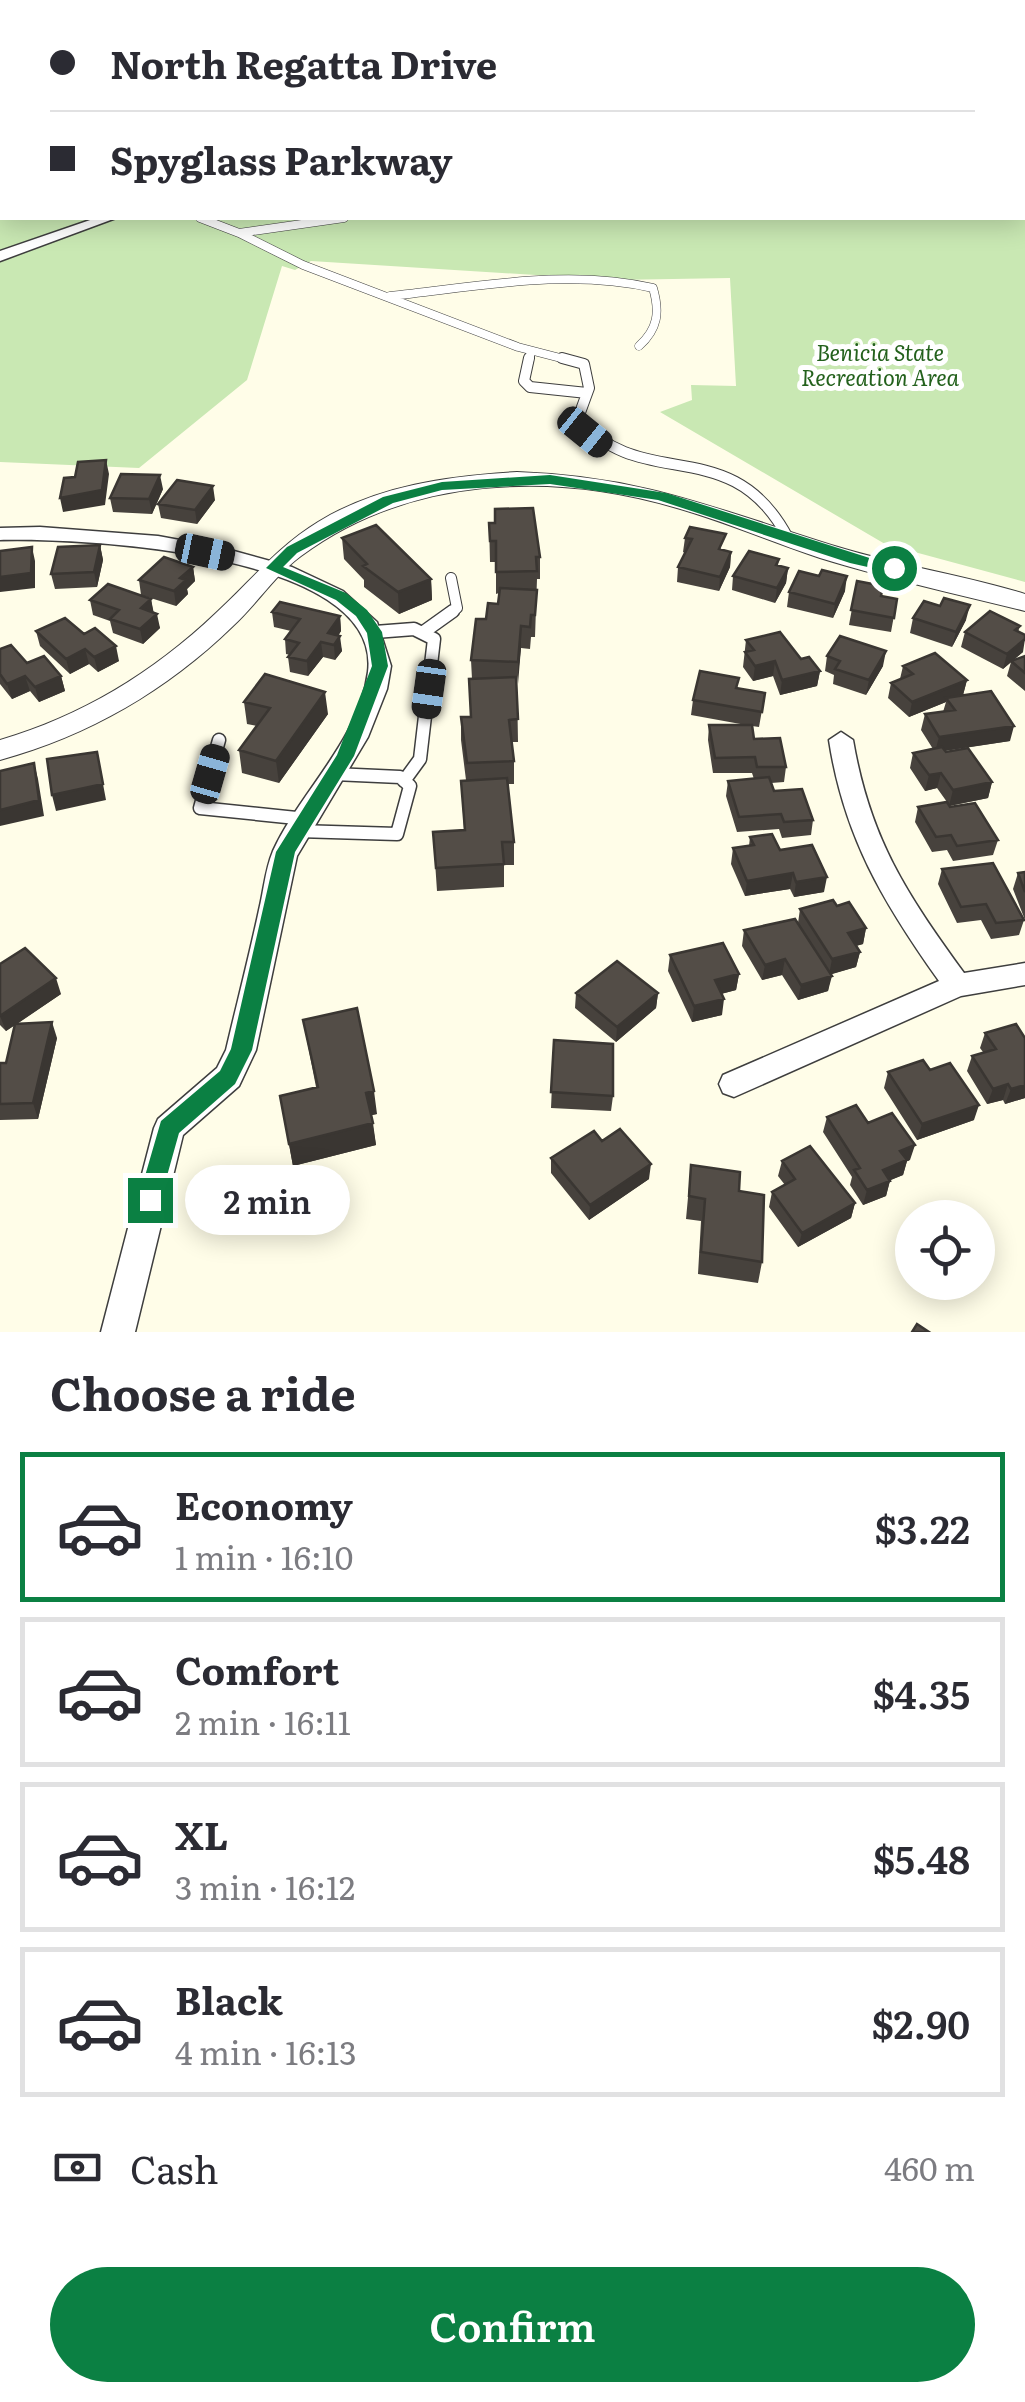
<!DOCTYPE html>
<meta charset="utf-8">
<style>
body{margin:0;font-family:Literata,serif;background:#f2f2f3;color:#2b2b33;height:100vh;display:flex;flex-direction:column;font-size:38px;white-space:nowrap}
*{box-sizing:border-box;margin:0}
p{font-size:32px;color:#7c7c81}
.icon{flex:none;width:55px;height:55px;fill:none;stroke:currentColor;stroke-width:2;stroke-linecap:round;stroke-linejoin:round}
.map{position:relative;height:1332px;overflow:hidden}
.side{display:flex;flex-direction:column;background:#fff;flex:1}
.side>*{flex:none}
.hud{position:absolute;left:0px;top:0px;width:1025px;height:220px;box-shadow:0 5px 25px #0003;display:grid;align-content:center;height:220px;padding:0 50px;background:#fff}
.controls{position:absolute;left:895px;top:1200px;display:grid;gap:20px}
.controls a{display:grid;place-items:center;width:100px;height:100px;border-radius:50%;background:#fff;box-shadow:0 5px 25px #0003;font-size:50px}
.end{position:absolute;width:45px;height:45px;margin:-22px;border:12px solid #0b8043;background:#fff;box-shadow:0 0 0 5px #fff}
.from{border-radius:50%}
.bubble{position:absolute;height:70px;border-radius:35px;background:#fff;box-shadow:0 5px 25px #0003;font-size:32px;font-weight:600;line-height:70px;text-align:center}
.car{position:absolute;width:30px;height:60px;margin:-30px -15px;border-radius:12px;box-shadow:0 0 8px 2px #0007;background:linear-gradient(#222 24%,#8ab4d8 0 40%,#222 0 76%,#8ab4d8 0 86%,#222 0)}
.hud b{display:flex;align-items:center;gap:35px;height:95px;font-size:38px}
.hud b+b{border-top:2px solid #e1e1e2}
.hud i{width:25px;height:25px;background:#2b2b33}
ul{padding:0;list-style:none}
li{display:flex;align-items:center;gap:30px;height:150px;margin:0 20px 15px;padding:0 30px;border:5px solid #e1e1e2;border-radius:0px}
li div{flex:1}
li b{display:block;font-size:38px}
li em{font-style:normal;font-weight:600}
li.on{border-color:#0b8043}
li>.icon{width:90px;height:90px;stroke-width:1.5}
h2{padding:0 50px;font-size:45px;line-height:120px}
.pay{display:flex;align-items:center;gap:25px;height:110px;padding:0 50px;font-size:38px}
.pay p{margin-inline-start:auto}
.cta{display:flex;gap:20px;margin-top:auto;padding:20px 50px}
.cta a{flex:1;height:115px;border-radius:60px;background:#0b8043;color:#fff;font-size:40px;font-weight:600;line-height:115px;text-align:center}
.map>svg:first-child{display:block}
</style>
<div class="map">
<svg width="1025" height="1332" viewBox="0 0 1025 1332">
<rect width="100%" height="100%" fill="#fffde8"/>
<path fill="#c9e8b3" d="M977 0H1025V582L885 544 660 412 692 400 691 385 736 386 730 278 615 280 311 261 295 270 282 266 247 380 139 468 0 462V57L2 218H1022V2H966Z"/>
<path fill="#add3f6" stroke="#3480cd" stroke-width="2.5" d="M0 0H977L2 2V57Z"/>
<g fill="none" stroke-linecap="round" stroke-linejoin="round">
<defs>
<path id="service-far2" d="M200 218 239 233 344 218
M239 233 303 265 518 347 572 361
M390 296C476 287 568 268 653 288 660 312 658 329 639 346
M529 361 531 351"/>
<path id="service-far1" d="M529 358 524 381 530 387 587 393
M562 358 584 364 589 388 578 418C642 495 731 430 788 538
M449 614 457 608 451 578"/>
<path id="service" d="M425 631 453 611
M375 632 414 629 434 639 420 759 404 781
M219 740 200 808 306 819
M298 831 397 834 410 786 400 777 334 774"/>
<path id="minor" d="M1022 14H1025L1022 21Z
M96 218H116L0 261V251Z
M40 527 158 536 223 548 292 567 343 591 377 622 391 666 387 689 368 737 297 856 256 1050 239 1086 183 1135 135 1332H101L154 1128 158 1119 217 1068 226 1050C237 1003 249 957 259 910 264 890 265 870 273 851 301 790 359 741 368 672 383 551 77 538 0 540V528Z
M841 732 853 740C870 839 906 893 964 973L1025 963V985L961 996 734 1097 723 1093 719 1084 723 1075 939 981C883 902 844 837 829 740Z"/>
<path id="tertiary" d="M517 472C644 476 721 511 838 547 900 566 964 575 1025 594V611C957 594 887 579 820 558 772 542 726 522 677 508 552 471 409 476 301 556 275 575 257 604 233 626 166 691 90 735 0 760V740C82 716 154 672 216 613 251 581 277 547 318 522 378 485 449 476 517 472Z"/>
</defs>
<use href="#service-far2" stroke="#3e3e3e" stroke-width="9"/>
<use href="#service-far1" stroke="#3e3e3e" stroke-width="12"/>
<use href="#service" stroke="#3e3e3e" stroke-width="15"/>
<use href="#minor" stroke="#3e3e3e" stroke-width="3"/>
<use href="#tertiary" stroke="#3e3e3e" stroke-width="2"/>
<use href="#service-far2" stroke="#fff" stroke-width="8"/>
<use href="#service-far1" stroke="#fff" stroke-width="10"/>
<use href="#service" stroke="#fff" stroke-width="12"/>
<use href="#minor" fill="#fff" fill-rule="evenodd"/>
<use href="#tertiary" fill="#fff" fill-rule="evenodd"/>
</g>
<path fill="#47423d" d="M163 489 152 514 113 512 110 498Z
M215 500 197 524 161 518 158 504Z
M489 523 540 557V579H537L535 637H531L530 649 521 648 517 684 518 742H512L514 761V784H508L514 842V865H504V887L437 891 433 832 464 830 461 781 466 780 461 740V717H471L469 679H472L471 660 486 619 498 604 499 593 496 594V562H490Z
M690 527 723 550 731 552 730 567 719 591 677 582 678 567 685 553 683 552 685 538Z
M342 538 431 579 432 600 399 614 364 587V580L344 559Z
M100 545 103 560 97 587 55 589 51 574Z
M779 559 778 565 788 568 786 583 775 603 732 590 733 576Z
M193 567 195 581 187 589 188 594 176 606 141 595 139 580Z
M819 576 845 591 833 618 787 607 789 592Z
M857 581 881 596 897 599 891 632 849 625Z
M151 599 153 612 160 628 143 644 113 633 110 621 93 615 90 600Z
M940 606 966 620 952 647 910 633 913 618Z
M272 612 340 616 341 631 338 636 342 651 335 660 323 657 308 676 290 672 288 657 290 655 286 654 285 639 291 631 274 627Z
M1020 626 1018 632 1023 652 1013 660 1025 656V691L1007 676 1011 662 1003 669 961 647 965 632Z
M36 631 84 634 119 661 98 672 89 664 70 674 40 646Z
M746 640 801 659 820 671 817 686 780 695 773 676 753 681 743 667Z
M0 649 27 663 61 676 65 691 39 702 30 691 12 699 0 684Z
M827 656 883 666 866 695 833 684 834 675 825 671Z
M903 666 967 680 963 695 1010 741 945 751 992 782 988 798 949 806 998 840 993 855 953 861 947 850 932 852 915 822 918 807 947 802 937 788 925 791 910 768 913 753 933 749 921 730 925 714 943 712 946 702 909 717 888 698 891 683 900 679Z
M739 678 737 688 765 693 759 727 752 726 754 739 786 767 784 782 771 783 774 791 813 820 811 835 782 838 779 829 737 832 726 796 728 781 754 779 752 773H713L708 740 709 725H746L691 715 693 700Z
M244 702 328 714 279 783 242 773 239 750 257 726 247 724Z
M750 837 780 850 824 892 794 897 790 889 745 896 731 864 733 848 749 846Z
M942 869 1024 920 1019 935 991 939 981 920 957 923 938 884Z
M1025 872V920L1013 889 1018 873Z
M837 906 866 928 863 944 856 946 860 952 856 967 831 974 828 991 798 1000 782 975 762 980 742 946 744 930 798 923 800 909Z
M670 955 739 974 736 990 721 994 722 1015 692 1022 668 971Z
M0 964 61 994 17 1024 57 1038 38 1119 0 1120V1063H6L15 1025 6 1031 0 1025Z
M576 993H658L656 1008 616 1042 575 1008Z
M303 1020 377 1114 371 1115 376 1145 293 1166 280 1096 316 1087Z
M985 1033 1025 1038V1098L1005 1104 1003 1100 987 1104 967 1071 972 1056 983 1052 980 1048Z
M554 1040 613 1096 611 1111 551 1108Z
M930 1070 974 1120 917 1140 884 1088 888 1072Z
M827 1117 910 1160 907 1161 903 1175 890 1180 886 1196 863 1205 850 1185 852 1177 823 1132Z
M602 1141 649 1179 589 1220 551 1173V1158Z
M782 1161 855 1203 851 1218 798 1247 769 1207 772 1192 785 1185 778 1176Z
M691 1165 762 1262 758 1283 698 1274 701 1221 686 1219Z"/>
<path fill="#3a3632" d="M106 460 109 474 105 505 63 512 60 498Z
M160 475 163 489 152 514 149 499Z
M213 486 215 500 197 524 195 510Z
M100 545 103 560 97 587 94 572Z
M32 547 35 561V588L0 592V577Z
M731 552 730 567 719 591 720 577Z
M193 567 195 581 187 589 188 594 176 606 174 591 180 578Z
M788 568 786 583 775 603 777 588Z
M847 576 845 591 833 618 835 604Z
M431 579 432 600 399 614 398 592Z
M151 599 154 614 141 608Z
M970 605 966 620 952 647 956 632Z
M157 614 160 628 143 644 140 629Z
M340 616 341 631 332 645 328 633Z
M521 626V648L518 684V662Z
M340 636 342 651 335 660 334 645Z
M1025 639 1023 652 1003 669 1007 654Z
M321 642 323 657 308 676 307 661Z
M116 646 119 661 98 672 94 657Z
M85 649 89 664 70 674 66 659Z
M886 651 883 666 866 695 869 680Z
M775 661 773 676 753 681 755 666Z
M820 671 817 686 780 695 782 680Z
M25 676 30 691 12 699 7 684Z
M61 676 65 691 39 702 35 687Z
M967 680 963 695 946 698V702L909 717 912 702Z
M325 692 328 714 279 783 276 761Z
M1014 726 1010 741 935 752 939 737Z
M97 752 106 800 56 811 52 795Z
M34 763 38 779 44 816 0 826V810Z
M941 773 937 788 925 791 929 775Z
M992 782 988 798 949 806 953 790Z
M793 873 790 889 745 896 747 881Z
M827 877 824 892 794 897 796 882Z
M866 928 863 944 844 949 848 933Z
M860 952 856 967 829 975 832 959Z
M785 959 782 975 762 980 765 965Z
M739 974 736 990 713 996 715 980Z
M832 976 828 991 798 1000 801 985Z
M56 978 61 994 6 1031 0 1016Z
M658 993 656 1008 616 1042 617 1027Z
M724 999 722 1015 692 1022 694 1006Z
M52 1022 57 1038 38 1119 33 1103Z
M1008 1084 1003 1100 987 1104 993 1089Z
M1025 1085V1098L1005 1104 1011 1089Z
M374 1091 377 1114 368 1116 366 1093Z
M979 1105 974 1120 917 1140 922 1124Z
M373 1123 376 1145 293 1166 289 1144Z
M915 1145 910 1160 907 1161 903 1175 879 1185 883 1170 900 1151Z
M651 1164 649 1179 589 1220 590 1205Z
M890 1181 886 1196 863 1205 867 1190Z
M855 1203 851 1218 798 1247 802 1233Z"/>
<path fill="#534d47" stroke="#3a3632" stroke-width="2.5" d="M106 460 102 490 60 498 64 478 75 477 78 462Z
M121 474 160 475 149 499 110 498Z
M177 480 213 486 195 510 158 504Z
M533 508 540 557H536L537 571 496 572V541H490L489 523H495V509Z
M376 525 431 579 398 592 363 566 367 564 342 538Z
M690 527 726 534 719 549 731 552 720 577 678 567 692 539 685 538Z
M100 545 94 572 51 574 58 547Z
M32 547 31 573 0 577V551Z
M749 551 779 559 776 565 788 568 777 588 733 576Z
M164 557 193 567 180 578 186 580 174 591 139 580Z
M822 570 847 576 835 604 789 592 799 571 819 576Z
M857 581 883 586 881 596 897 599 894 618 851 610Z
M108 584 151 599 141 608 157 614 140 629 110 619 119 610 90 600Z
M500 588 537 590 535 615H531L530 627 521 626 518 662 471 660 476 619H486L488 603 498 604Z
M944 598 970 605 956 632 913 618 924 601 940 606Z
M280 602 340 616 328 633 340 636 334 645 321 642 307 661 288 657 299 643 285 639 300 619 272 612Z
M990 611 1020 626 1015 630 1025 635V639L1007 654 965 632Z
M65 618 84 634 95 628 116 646 94 657 85 649 66 659 36 631Z
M780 632 801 659 809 657 820 671 782 680 775 661 755 666 745 652 754 650 746 640Z
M840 636 886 651 869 680 835 669 840 661 827 656Z
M11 645 27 663 44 656 61 676 35 687 25 676 7 684 0 674V649Z
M935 653 967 680 912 702 891 683 913 674 903 666Z
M1025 656V673L1011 661Z
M700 671 739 678 736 688 765 693 762 712 693 700Z
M265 674 325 692 276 761 239 750 270 708 244 702Z
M516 677 518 719 509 720 514 761 467 763 461 717H471L469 679Z
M991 691 1014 726 939 737 925 714 955 710 946 698Z
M709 725H752L754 739 780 738 786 767H757L755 757 715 758Z
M942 747 946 752 968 748 992 782 953 790 941 773 929 775 913 753Z
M97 752 103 784 52 795 47 759Z
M34 763 39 800 0 810V771Z
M769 777 774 791 802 789 813 820 784 822 781 814 739 817 728 781Z
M507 778 514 842H502L504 864 436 868 433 832 465 830 461 781Z
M947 802 950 807 975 803 998 840 957 846 951 835 936 837 918 807Z
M772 834 780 850 812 845 827 877 796 882 793 873 747 881 733 848 754 845 750 837Z
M993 863 1024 920 996 923 986 904 961 907 942 869Z
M1025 872V892L1018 873Z
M833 900 837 906 849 902 866 928 848 933 860 952 832 959 800 909Z
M795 919 832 976 801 985 785 959 765 965 744 930Z
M723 943 739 974 715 980 724 999 694 1006 670 955Z
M25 948 56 978 0 1016V964Z
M617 961 658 993 617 1027 576 993Z
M357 1008 374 1091 366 1093 373 1123 289 1144 280 1096 318 1087 303 1020Z
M52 1022 33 1103 0 1104V1063H6L15 1024Z
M1016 1024 1025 1038V1085L1011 1089 1008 1084 993 1089 972 1056 996 1049 985 1033Z
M554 1040 613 1044V1096L551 1092Z
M923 1060 930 1070 950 1063 979 1105 922 1124 888 1072Z
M856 1105 868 1123 892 1113 915 1145 900 1151 907 1160 883 1170 890 1181 867 1190 854 1170 860 1168 827 1117Z
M620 1129 651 1164 590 1205 551 1158 594 1131 602 1141Z
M810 1146 855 1203 802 1233 772 1192 795 1179 782 1161Z
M691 1165 740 1172 739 1191 764 1195 762 1262 701 1252 705 1199 689 1196Z
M917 1324 929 1332H912Z"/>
<path fill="#0b8043" d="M550 475 666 493 901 568 894 573 850 563 658 500 550 484 442 490 393 503 297 553 283 567 346 593 367 610 382 632 388 666 354 756 295 852 252 1050 235 1084 179 1133 158 1208H141L138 1200 161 1121 220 1071 231 1049 276 852 337 755 372 666 367 633 356 616 336 600 266 568 287 547 383 497 442 482Z"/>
<g text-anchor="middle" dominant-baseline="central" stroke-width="10" stroke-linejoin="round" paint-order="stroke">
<g font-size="22" font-style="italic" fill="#23611c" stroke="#fff">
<text x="880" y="351">Benicia State<tspan x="880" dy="25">Recreation Area</tspan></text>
</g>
</g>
</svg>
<div class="controls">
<a><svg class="icon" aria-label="locate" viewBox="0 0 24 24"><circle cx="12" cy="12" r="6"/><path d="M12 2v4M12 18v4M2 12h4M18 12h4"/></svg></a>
</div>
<i class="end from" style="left:894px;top:568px"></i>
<i class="end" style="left:150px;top:1200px"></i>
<div class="bubble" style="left:185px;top:1165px;width:165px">2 min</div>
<i class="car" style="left:585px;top:432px;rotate:129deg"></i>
<i class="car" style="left:205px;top:552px;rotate:102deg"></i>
<i class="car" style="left:429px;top:689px;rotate:188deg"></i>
<i class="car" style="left:210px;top:774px;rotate:16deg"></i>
<div class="hud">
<b><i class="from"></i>North Regatta Drive</b>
<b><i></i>Spyglass Parkway</b>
</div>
</div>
<section class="side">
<h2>Choose a ride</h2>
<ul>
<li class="on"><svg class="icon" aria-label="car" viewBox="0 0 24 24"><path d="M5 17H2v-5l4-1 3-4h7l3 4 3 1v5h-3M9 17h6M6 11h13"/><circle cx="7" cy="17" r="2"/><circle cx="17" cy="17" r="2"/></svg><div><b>Economy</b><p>1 min · 16:10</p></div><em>$3.22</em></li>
<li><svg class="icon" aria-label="car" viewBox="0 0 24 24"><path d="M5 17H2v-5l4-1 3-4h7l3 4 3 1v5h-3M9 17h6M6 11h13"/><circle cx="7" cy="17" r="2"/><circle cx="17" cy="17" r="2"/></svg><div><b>Comfort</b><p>2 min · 16:11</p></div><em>$4.35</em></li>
<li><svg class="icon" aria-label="car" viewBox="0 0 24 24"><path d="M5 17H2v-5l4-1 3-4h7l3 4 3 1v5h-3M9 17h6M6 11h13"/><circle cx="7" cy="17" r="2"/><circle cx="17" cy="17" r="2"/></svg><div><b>XL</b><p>3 min · 16:12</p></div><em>$5.48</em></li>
<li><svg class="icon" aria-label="car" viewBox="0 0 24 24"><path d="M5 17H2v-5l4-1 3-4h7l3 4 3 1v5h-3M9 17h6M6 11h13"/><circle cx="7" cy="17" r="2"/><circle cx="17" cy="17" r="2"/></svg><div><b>Black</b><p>4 min · 16:13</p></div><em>$2.90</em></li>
</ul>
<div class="pay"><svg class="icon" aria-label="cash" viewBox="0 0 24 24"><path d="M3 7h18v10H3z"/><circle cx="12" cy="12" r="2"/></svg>Cash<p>460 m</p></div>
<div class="cta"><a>Confirm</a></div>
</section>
